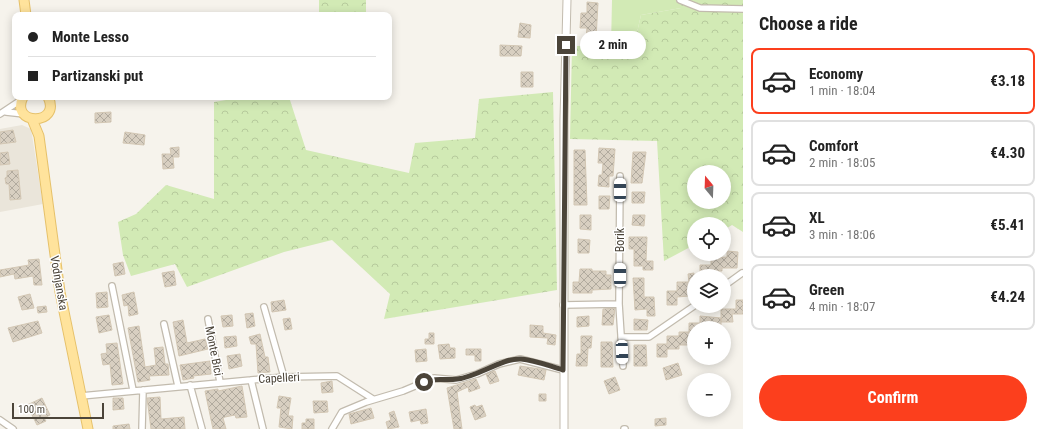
<!DOCTYPE html>
<meta charset="utf-8">
<style>
body{margin:0;font-family:"Roboto Condensed",sans-serif;background:#f2f2f2;color:#222;height:100vh;display:flex;flex-direction:column;font-size:15px;white-space:nowrap}
*{box-sizing:border-box;margin:0}
p{font-size:13px;color:#767676}
.icon{flex:none;width:22px;height:22px;fill:none;stroke:currentColor;stroke-width:2;stroke-linecap:round;stroke-linejoin:round}
.map{position:relative;flex:1;overflow:hidden}
.details{display:flex;flex-direction:column;background:#fff;width:300px}
.details>*{flex:none}
.top-card{position:absolute;left:12px;top:12px;width:380px;height:88px;border-radius:8px;box-shadow:0 2px 10px #0003;display:grid;align-content:center;height:88px;padding:0 16px;background:#fff}
.needle{width:26px;rotate:341deg}
.controls{position:absolute;left:687px;top:165px;display:grid;gap:8px}
.controls a{display:grid;place-items:center;width:44px;height:44px;border-radius:50%;background:#fff;box-shadow:0 2px 10px #0003;font-size:20px}
.scale{position:absolute;left:12px;bottom:10px;width:92px;box-sizing:border-box;padding-left:4px;border:2px solid #4b4439;border-top:0;font-size:11px;line-height:14px;white-space:nowrap;color:#4b4439;-webkit-text-stroke:3px #fff;paint-order:stroke}
.end{position:absolute;width:18px;height:18px;margin:-9px;border:5px solid #4b4439;background:#fff;box-shadow:0 0 0 2px #fff}
.from{border-radius:50%}
.bubble{position:absolute;height:28px;border-radius:14px;background:#fff;box-shadow:0 2px 10px #0003;font-size:13px;font-weight:700;line-height:28px;text-align:center}
.car{position:absolute;width:12px;height:24px;margin:-12px -6px;border-radius:5px;box-shadow:0 0 3px 1px #0007;background:linear-gradient(#fff 24%,#345 0 40%,#fff 0 76%,#345 0 86%,#fff 0)}
.top-card b{display:flex;align-items:center;gap:14px;height:38px;font-size:15px}
.top-card b+b{border-top:1px solid #e0e0e0}
.top-card i{width:10px;height:10px;background:#222}
ul{padding:0;list-style:none}
li{display:flex;align-items:center;gap:12px;height:66px;margin:0 8px 6px;padding:0 8px;border:2px solid #e0e0e0;border-radius:8px}
li div{flex:1}
li b{display:block;font-size:15px}
li em{font-style:normal;font-weight:700}
li.active{border-color:#fc3f1d}
li>.icon{width:36px;height:36px;stroke-width:1.5}
h2{padding:0 16px;font-size:18px;line-height:48px}
.button{display:flex;gap:8px;margin-top:auto;padding:8px 16px}
.button a{flex:1;height:46px;border-radius:24px;background:#fc3f1d;color:#fff;font-size:16px;font-weight:700;line-height:46px;text-align:center}
main{display:flex;flex:1;min-height:0}
.map>svg:first-child{display:block}
</style>
<main>
<div class="map">
<svg width="743" height="429" viewBox="0 0 743 429">
<defs>
<pattern id="forest-crowns" width="20" height="18" patternUnits="userSpaceOnUse"><rect width="20" height="18" fill="#d2eab5"/><path d="M2 6a3 3 0 1 1 6 0M12 15a3 3 0 1 1 6 0" fill="none" stroke="#b6ca9c"/></pattern>
<pattern id="building-cross-hatch" width="8" height="8" patternUnits="userSpaceOnUse"><rect width="8" height="8" fill="#d8cfc1"/><path d="M0 0l8 8M0 8l8-8" fill="none" stroke="#b1aa9e"/></pattern>
</defs>
<rect width="100%" height="100%" fill="#f6f3ec"/>
<path fill="#eae5da" d="M22 125 31 129 43 204 0 212V129Z"/>
<path fill="#d2eab5" d="M612 0H681V8L641 15 636 37 611 46Z"/>
<path fill="url(#forest-crowns)" fill-rule="evenodd" d="M319 0H366V15H319Z
M681 0H743V232L732 225 724 230V224H694V245L664 261 657 141 570 139 572 46H611L636 37 641 15 681 8ZM694 172H724V202H694Z
M553 92 557 290 384 319 390 294 332 240 284 252 187 287 175 264 131 276 123 255 118 222 136 214 166 185 214 199V102L244 97H289L306 150 409 173 415 143 475 138 479 99Z"/>
<path fill="url(#building-cross-hatch)" stroke="#d3c7b4" d="M587 2 598 3 596 39 586 38 587 28H580L581 13H587Z
M520 23 531 25 530 38 518 37Z
M500 45 522 46 521 56H500Z
M521 72H533V87H521Z
M111 112V122L95 123V113Z
M13 130 16 142 0 144V132Z
M125 132 145 135 144 145 123 143Z
M179 147V157H173L174 168 163 169 162 154H171L170 148Z
M599 148 615 149 613 176H609V187L598 186 599 175H602L603 163H598Z
M574 150H585L587 205H574Z
M8 152 10 164 0 165V153Z
M633 152H646L642 183H631Z
M18 170 21 199 10 200 9 184H6L5 178 7 177V171Z
M632 192H645L644 203H632Z
M599 196H610L609 209H599Z
M580 215H591V230L580 229Z
M633 215H645L644 226 632 225Z
M629 237H647L646 261H653V270H643V266H634V249H629Z
M578 239 590 240 589 253H578Z
M727 251 738 252 737 268H722V271H711V276H700V265H711V258L727 257Z
M39 259 42 285H34L33 276 15 279 14 274 0 277V270L29 265 28 260Z
M123 262 125 274 115 276 113 264Z
M580 269H592V271H606V275H611V289L592 290V293H573V282H579Z
M174 271 176 285 165 287 162 273Z
M694 273V288H689V296L677 297V305H667V291H677V282H689L688 274Z
M633 278H644V297H654L655 316H647V309L635 310Z
M107 292 108 307 97 308 96 293Z
M134 292 138 314 129 316 128 305 124 306 122 295Z
M30 294 34 308 22 310 18 297Z
M284 300 286 310 272 312 271 302Z
M736 300H743V314H732L733 322H721V309H736Z
M46 306 47 312 38 313 37 307Z
M615 308 613 325H602L603 309Z
M253 313 255 326 247 328 245 314Z
M109 315 112 330 99 333 96 317Z
M232 315 233 326 223 327 221 316Z
M589 316V326L577 327V317Z
M700 316 721 318V328H694V336H689V345H679V349H667V357H657V344H667V336H679V332H689V323H700Z
M290 318 292 329 285 330 283 319Z
M634 319 648 320 647 330H634Z
M183 320 187 343 205 339 208 349 179 356 173 322Z
M38 321 42 333 13 342 8 328Z
M530 325 543 326V333L556 335 555 345 547 344 548 338 530 337Z
M139 326 145 367 156 365 154 348 163 347 165 364H168L169 375 149 376 150 380 138 382 128 328Z
M429 333H434V344H425V339H429Z
M260 334 265 357H268L270 372 258 373 256 344H251L249 337Z
M236 336 237 346 225 348 224 337Z
M581 336H592L591 348H588L587 366H576L577 354H581Z
M601 342H612L613 367H601Z
M117 343 123 384 112 385 110 364 103 365 101 354 107 353 106 344Z
M449 344 450 348H455V358L440 359 438 345Z
M634 345H646L647 366H634Z
M426 349 427 361 416 362 415 350Z
M466 349H481V361H475V355H466Z
M240 354 242 366 229 369 227 356Z
M210 361 211 374 193 376 194 378 183 380 180 365Z
M678 363 682 375 666 380 663 368Z
M520 366 546 370 544 380 518 375Z
M495 371 499 381 490 384 486 374Z
M615 377 620 390 609 394 604 381Z
M476 379 480 388 469 392 468 387 457 392 462 429H454L447 388Z
M332 381 333 392 322 393 321 383Z
M242 386 247 417 236 418 235 415 225 417 223 418 226 429H213L205 391 218 389V391Z
M539 394H546V401H539Z
M279 396 291 398 288 416H293L292 429 279 427 281 408H277Z
M160 397 161 419 184 417 185 429H151L147 398Z
M42 398 50 415 44 418 46 421 37 425 27 405Z
M113 398H123L124 409 113 410Z
M313 401H327L328 412 314 413Z
M475 405 476 407 482 405 486 416 475 420 470 407Z
M371 408 374 418 351 424 349 414Z
M426 409 428 423 421 424 420 420 411 422 409 412Z
M394 411 399 427 388 429 386 422 391 420 389 413Z
M666 418V425L655 426V419Z
M306 419H314V429H302V423H306Z
M129 424 130 429H113V426Z"/>
<g fill="none" stroke-linecap="round" stroke-linejoin="round">
<defs>
<path id="minor" d="M680 0 700 8 743 9
M6 112 24 114
M0 114 21 100
M112 286 133 390
M724 286 742 273
M619 304 620 176
M563 305 619 304 623 366
M264 307 284 377
M208 319 220 382
M164 324 178 386
M621 337H649L694 306
M251 380 263 429
M190 385 202 429
M81 396 284 377 337 376 373 399
M0 420 13 429
M142 429 143 390
M332 429 342 412 366 402 403 391 434 378 456 380 477 374 499 364 520 359 563 370
M624 429H625"/>
<path id="tertiary" d="M564 429V120L567 0"/>
<path id="primary" d="M24 0 26 15
M23 97C9 126 62 126 48 97
M32 119 39 136 60 292 88 429"/>
</defs>
<use href="#minor" stroke="#c2bbae" stroke-width="8"/>
<use href="#tertiary" stroke="#c2bbae" stroke-width="9"/>
<use href="#primary" stroke="#e6c16a" stroke-width="11"/>
<use href="#minor" stroke="#fff" stroke-width="5.5"/>
<use href="#tertiary" stroke="#fff" stroke-width="7"/>
<use href="#primary" stroke="#ffe39c" stroke-width="9"/>
</g>
<g fill="none" stroke-linecap="round" stroke-linejoin="round">
<path stroke="#4b4439" stroke-width="5" d="M424 382C437 377 444 381 457 379 478 377 501 358 521 359 535 360 549 366 563 370L566 45"/>
</g>
<g text-anchor="middle" dominant-baseline="central" stroke-width="3" stroke-linejoin="round" paint-order="stroke">
<g font-size="12" fill="#4b4439" stroke="#fff">
<text transform="translate(620 240) rotate(-90)">Borik</text>
<text transform="translate(59 283) rotate(80)">Vodnjanska</text>
<text transform="translate(214 351) rotate(79)">Monte Bici</text>
<text transform="translate(279 378) rotate(-3)">Capelleri</text>
</g>
</g>
</svg>
<div class="controls">
<a><svg class="needle" viewBox="-14 -14 28 28"><path d="M0-13l5 13h-10z" fill="#e53935"/><path d="M0 13l5-13h-10z" fill="#767676"/></svg></a>
<a><svg class="icon" aria-label="locate" viewBox="0 0 24 24"><circle cx="12" cy="12" r="6"/><path d="M12 2v4M12 18v4M2 12h4M18 12h4"/></svg></a>
<a><svg class="icon" aria-label="layers" viewBox="0 0 24 24"><path d="M12 4l9 5-9 5-9-5zM3 14l9 5 9-5"/></svg></a>
<a>+</a>
<a>−</a>
</div>
<div class="scale">100 m</div>
<i class="end from" style="left:424px;top:382px"></i>
<i class="end" style="left:566px;top:45px"></i>
<div class="bubble" style="left:580px;top:31px;width:66px">2 min</div>
<i class="car" style="left:620px;top:190px;rotate:0deg"></i>
<i class="car" style="left:620px;top:275px;rotate:0deg"></i>
<i class="car" style="left:622px;top:352px;rotate:178deg"></i>
<div class="top-card">
<b><i class="from"></i>Monte Lesso</b>
<b><i></i>Partizanski put</b>
</div>
</div>
<section class="details">
<h2>Choose a ride</h2>
<ul>
<li class="active"><svg class="icon" aria-label="car" viewBox="0 0 24 24"><path d="M5 17H2v-5l4-1 3-4h7l3 4 3 1v5h-3M9 17h6M6 11h13"/><circle cx="7" cy="17" r="2"/><circle cx="17" cy="17" r="2"/></svg><div><b>Economy</b><p>1 min · 18:04</p></div><em>€3.18</em></li>
<li><svg class="icon" aria-label="car" viewBox="0 0 24 24"><path d="M5 17H2v-5l4-1 3-4h7l3 4 3 1v5h-3M9 17h6M6 11h13"/><circle cx="7" cy="17" r="2"/><circle cx="17" cy="17" r="2"/></svg><div><b>Comfort</b><p>2 min · 18:05</p></div><em>€4.30</em></li>
<li><svg class="icon" aria-label="car" viewBox="0 0 24 24"><path d="M5 17H2v-5l4-1 3-4h7l3 4 3 1v5h-3M9 17h6M6 11h13"/><circle cx="7" cy="17" r="2"/><circle cx="17" cy="17" r="2"/></svg><div><b>XL</b><p>3 min · 18:06</p></div><em>€5.41</em></li>
<li><svg class="icon" aria-label="car" viewBox="0 0 24 24"><path d="M5 17H2v-5l4-1 3-4h7l3 4 3 1v5h-3M9 17h6M6 11h13"/><circle cx="7" cy="17" r="2"/><circle cx="17" cy="17" r="2"/></svg><div><b>Green</b><p>4 min · 18:07</p></div><em>€4.24</em></li>
</ul>
<div class="button"><a>Confirm</a></div>
</section>
</main>
